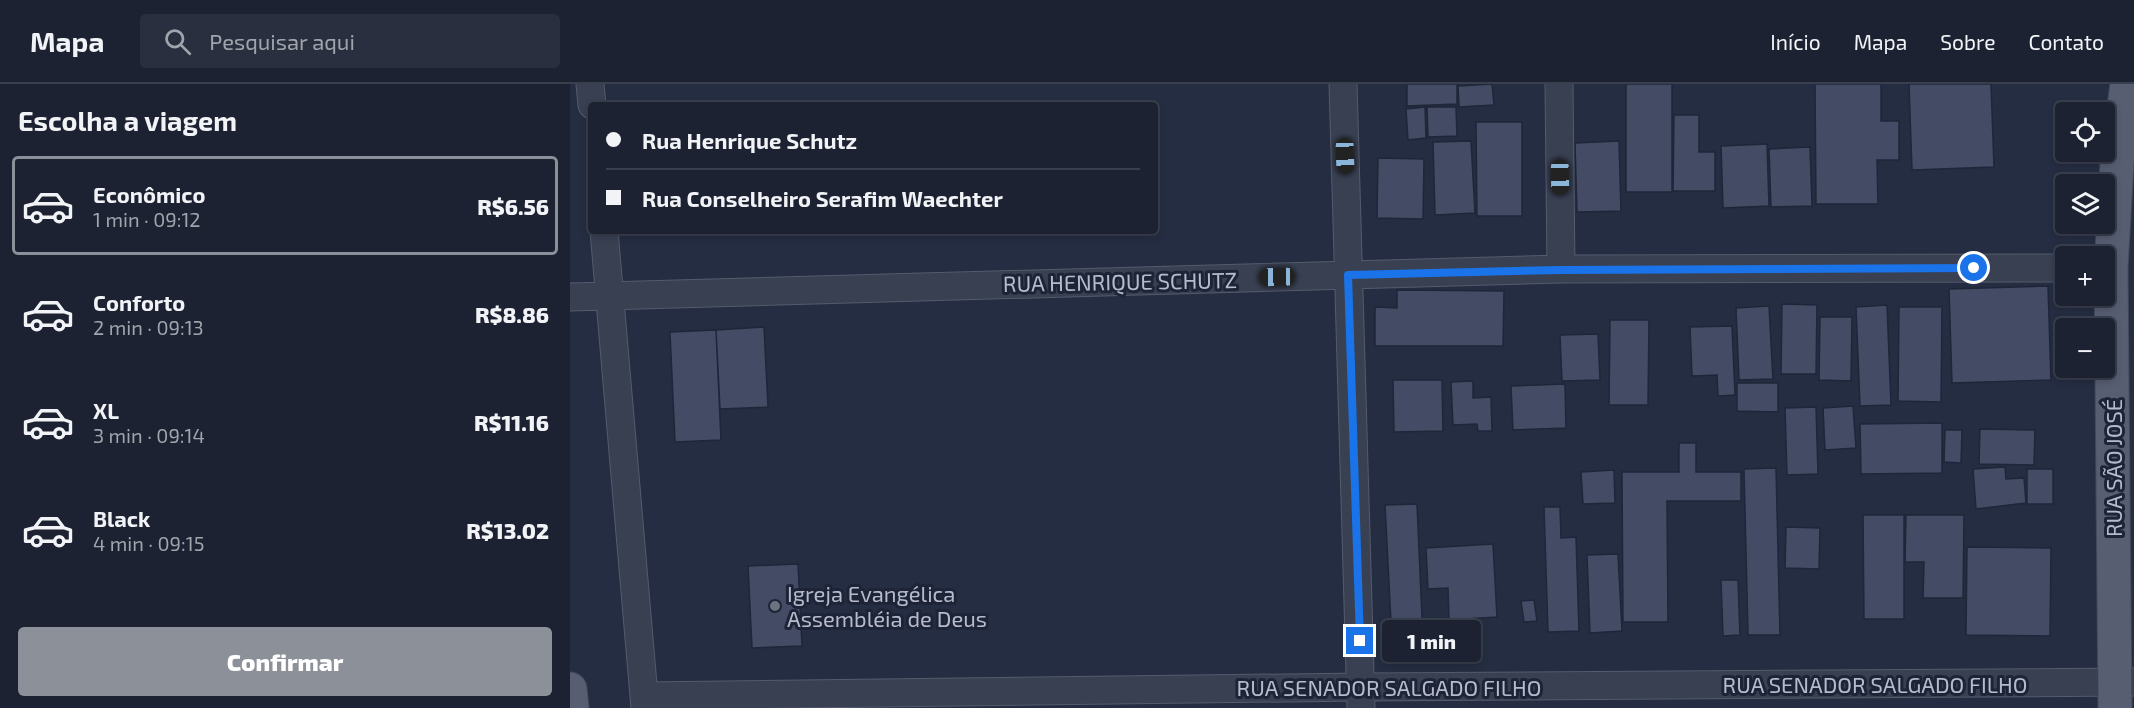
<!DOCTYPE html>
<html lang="pt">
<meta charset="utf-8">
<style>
body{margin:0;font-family:"Exo 2",sans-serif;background:#292f3e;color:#f1f3f6;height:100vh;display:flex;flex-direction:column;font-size:22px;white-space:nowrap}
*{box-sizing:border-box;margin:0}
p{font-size:20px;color:#a0a4ac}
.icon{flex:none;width:33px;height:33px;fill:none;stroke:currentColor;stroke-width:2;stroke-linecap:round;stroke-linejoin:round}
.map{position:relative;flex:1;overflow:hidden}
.sheet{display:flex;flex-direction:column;background:#1c2232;width:570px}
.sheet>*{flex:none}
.guide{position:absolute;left:18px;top:18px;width:570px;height:132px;border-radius:6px;box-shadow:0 3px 9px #0003,0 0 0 2px #3a3f4d;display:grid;align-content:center;height:132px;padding:0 18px;background:#1c2232}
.controls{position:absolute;left:1485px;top:18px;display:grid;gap:12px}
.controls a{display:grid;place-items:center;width:60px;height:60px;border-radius:6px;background:#1c2232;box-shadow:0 3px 9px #0003,0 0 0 2px #3a3f4d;font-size:30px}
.end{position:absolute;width:27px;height:27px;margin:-14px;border:8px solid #1a73e8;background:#fff;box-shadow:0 0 0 3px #fff}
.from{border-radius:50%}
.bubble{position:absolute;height:42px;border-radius:6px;background:#1c2232;box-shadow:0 3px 9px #0003,0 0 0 2px #3a3f4d;font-size:20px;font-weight:800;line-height:42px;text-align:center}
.car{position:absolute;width:18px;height:36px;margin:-18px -9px;border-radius:8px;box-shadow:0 0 4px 2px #0007;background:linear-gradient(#222 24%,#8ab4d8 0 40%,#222 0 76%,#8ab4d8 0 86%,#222 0)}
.guide b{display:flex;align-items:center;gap:21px;height:57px;font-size:22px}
.guide b+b{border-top:2px solid #3a3f4d}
.guide i{width:15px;height:15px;background:#f1f3f6}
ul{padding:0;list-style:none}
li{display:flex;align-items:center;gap:18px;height:99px;margin:0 12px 9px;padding:0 6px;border:3px solid transparent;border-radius:6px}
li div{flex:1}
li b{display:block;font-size:22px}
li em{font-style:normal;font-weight:800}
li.active{border-color:#8c9099}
li>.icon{width:54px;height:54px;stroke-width:1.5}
h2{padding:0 18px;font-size:27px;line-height:72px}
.primary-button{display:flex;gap:12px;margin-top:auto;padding:12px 18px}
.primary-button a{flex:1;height:69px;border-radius:6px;background:#8c9099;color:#fff;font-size:24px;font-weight:800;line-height:69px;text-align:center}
header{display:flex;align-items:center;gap:36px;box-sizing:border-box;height:84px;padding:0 30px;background:#1c2232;border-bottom:2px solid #3a3f4d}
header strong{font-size:28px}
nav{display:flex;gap:33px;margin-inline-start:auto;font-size:21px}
.search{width:420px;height:54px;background:#292f3e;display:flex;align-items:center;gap:15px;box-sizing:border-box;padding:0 21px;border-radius:6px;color:#a0a4ac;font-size:22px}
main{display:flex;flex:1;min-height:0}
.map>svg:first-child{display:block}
</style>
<header>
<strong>Mapa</strong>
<div class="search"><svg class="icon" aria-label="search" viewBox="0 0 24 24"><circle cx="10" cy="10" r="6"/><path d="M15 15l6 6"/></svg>Pesquisar aqui</div>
<nav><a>Início</a><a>Mapa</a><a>Sobre</a><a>Contato</a></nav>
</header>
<main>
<section class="sheet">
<h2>Escolha a viagem</h2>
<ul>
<li class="active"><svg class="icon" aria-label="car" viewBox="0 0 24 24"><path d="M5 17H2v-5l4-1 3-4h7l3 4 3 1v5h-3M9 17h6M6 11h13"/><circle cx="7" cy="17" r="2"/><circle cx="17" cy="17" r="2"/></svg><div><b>Econômico</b><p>1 min · 09:12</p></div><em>R$6.56</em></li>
<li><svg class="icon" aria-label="car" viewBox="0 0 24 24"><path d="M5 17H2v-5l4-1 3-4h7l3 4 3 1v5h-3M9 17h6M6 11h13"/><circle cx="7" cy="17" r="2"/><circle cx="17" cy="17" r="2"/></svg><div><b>Conforto</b><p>2 min · 09:13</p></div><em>R$8.86</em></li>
<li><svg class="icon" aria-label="car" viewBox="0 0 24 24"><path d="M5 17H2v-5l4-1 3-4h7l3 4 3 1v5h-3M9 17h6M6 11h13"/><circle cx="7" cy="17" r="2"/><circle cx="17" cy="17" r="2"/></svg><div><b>XL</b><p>3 min · 09:14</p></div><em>R$11.16</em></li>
<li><svg class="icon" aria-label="car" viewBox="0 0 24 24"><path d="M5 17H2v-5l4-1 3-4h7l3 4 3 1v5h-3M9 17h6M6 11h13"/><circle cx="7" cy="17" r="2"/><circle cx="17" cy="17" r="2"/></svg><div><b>Black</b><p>4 min · 09:15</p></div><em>R$13.02</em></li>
</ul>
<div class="primary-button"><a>Confirmar</a></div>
</section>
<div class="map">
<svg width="1564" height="624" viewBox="0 0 1564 624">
<rect width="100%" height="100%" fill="#252d42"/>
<path fill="#434c64" stroke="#202639" stroke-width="1.5" d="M837 0H887V20L837 22Z
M922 0 924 21 889 23 888 2Z
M1056 0H1102V108H1056Z
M1245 0H1311V37H1329V76H1307L1308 120H1246Z
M1339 0H1421L1424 83 1342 86Z
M855 23 856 54 838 56 836 25Z
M857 23H886L887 52 858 53Z
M1104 31H1129V68H1145V107H1103Z
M906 38H952V132H907Z
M901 57 905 129 865 131 863 58Z
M1049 57 1051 127 1007 128 1005 59Z
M1197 60 1199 122 1153 124 1151 62Z
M1240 63 1242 122 1201 123 1199 65Z
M808 74 854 75 853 135 807 134Z
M1478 202 1481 296 1382 299 1379 205Z
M827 206 934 207 933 262H805V223L827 224Z
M1212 220 1247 221 1246 290H1211Z
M1317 221 1321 321 1290 322 1286 223Z
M1199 222 1203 295 1169 296 1166 224Z
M1329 223H1372L1371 318 1328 317Z
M1250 233H1282L1281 297 1249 296Z
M1040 236H1079L1078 321H1039Z
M1162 242 1165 311 1148 312 1147 291 1122 292 1120 243Z
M194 243 198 323 150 325 146 246Z
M146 246 151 356 105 358 100 248Z
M1028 250 1030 296 992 297 990 251Z
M823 296H872L873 347 824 348Z
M903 297V314L921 313 922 347H908L907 340 883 341 881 298Z
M1167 299H1208V328L1167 327Z
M995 300 996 344 943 346 941 302Z
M1283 322 1286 364 1255 366 1253 324Z
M1246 323 1248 390 1217 391 1215 324Z
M1372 339V389L1291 390 1290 340Z
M1410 345 1465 346 1464 381 1409 380Z
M1375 346H1392L1391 379 1374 378Z
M1109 359H1126V388H1171V417H1097L1098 538H1053L1052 388H1109Z
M1435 383 1436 395 1454 394 1456 419 1406 425 1403 385Z
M1206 384 1210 551H1178L1174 385Z
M1457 385H1483V420H1457Z
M1044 386 1045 419 1013 420 1011 388Z
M847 420 853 556 822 558 815 421Z
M974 423H990L991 454 1006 453 1009 547 978 548Z
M1293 431H1334V535H1294Z
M1336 431H1394L1393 514H1353L1354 478H1335Z
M1216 443 1250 444 1249 485 1215 484Z
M923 460 927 533 879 536 878 504 858 505 856 464Z
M1397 463 1481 464 1480 552 1396 551Z
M1048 470 1052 547 1020 549 1017 471Z
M228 480 232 562 182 564 178 482Z
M1151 496H1168L1170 551 1153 552Z
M964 516 967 537 954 538 951 517Z"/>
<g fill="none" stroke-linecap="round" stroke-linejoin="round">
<defs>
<path id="minor" d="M20 0 22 21
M773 0 791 624
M989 0 991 185
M34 147 75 624
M0 213 991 185 1496 184
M74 612 791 603 1564 598"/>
<path id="major" d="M0 605 2 624
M1545 624 1541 184 1547 79 1557 0"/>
</defs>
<use href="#minor" stroke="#545b6c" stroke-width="29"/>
<use href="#major" stroke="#43495b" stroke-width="35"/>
<use href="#minor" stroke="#394052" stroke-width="27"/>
<use href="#major" stroke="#575e72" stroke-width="33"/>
</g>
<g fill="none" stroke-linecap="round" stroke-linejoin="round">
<path stroke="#1a73e8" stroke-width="8" d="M790 557 778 191 991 186 1404 184"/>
</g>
<circle fill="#6b7280" stroke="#1e2437" stroke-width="2" cx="205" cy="522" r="6"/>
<g text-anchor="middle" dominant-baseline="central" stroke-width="6" stroke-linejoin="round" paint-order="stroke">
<g font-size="22" fill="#b6bbcc" stroke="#1e2437">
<text transform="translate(550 197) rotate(-1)">RUA HENRIQUE SCHUTZ</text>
<text transform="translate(1543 384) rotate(-90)">RUA SÃO JOSÉ</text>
<text x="1305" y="600">RUA SENADOR SALGADO FILHO</text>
<text x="819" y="603">RUA SENADOR SALGADO FILHO</text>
</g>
<g font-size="22" fill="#b6bbcc" stroke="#1e2437" text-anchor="start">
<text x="217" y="509">Igreja Evangélica<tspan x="217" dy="25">Assembléia de Deus</tspan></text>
</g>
</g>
</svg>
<div class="controls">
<a><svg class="icon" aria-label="locate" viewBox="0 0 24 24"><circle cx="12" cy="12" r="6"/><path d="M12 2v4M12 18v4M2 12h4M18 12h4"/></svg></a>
<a><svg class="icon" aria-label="layers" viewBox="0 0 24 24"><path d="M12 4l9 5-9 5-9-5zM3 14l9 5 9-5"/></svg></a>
<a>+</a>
<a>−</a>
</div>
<i class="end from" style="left:1404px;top:184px"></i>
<i class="end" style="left:790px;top:557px"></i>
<div class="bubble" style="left:812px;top:536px;width:99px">1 min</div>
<i class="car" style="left:775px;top:72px;rotate:178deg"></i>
<i class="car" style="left:990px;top:93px;rotate:179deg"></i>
<i class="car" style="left:707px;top:193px;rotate:269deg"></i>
<div class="guide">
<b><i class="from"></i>Rua Henrique Schutz</b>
<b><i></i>Rua Conselheiro Serafim Waechter</b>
</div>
</div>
</main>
